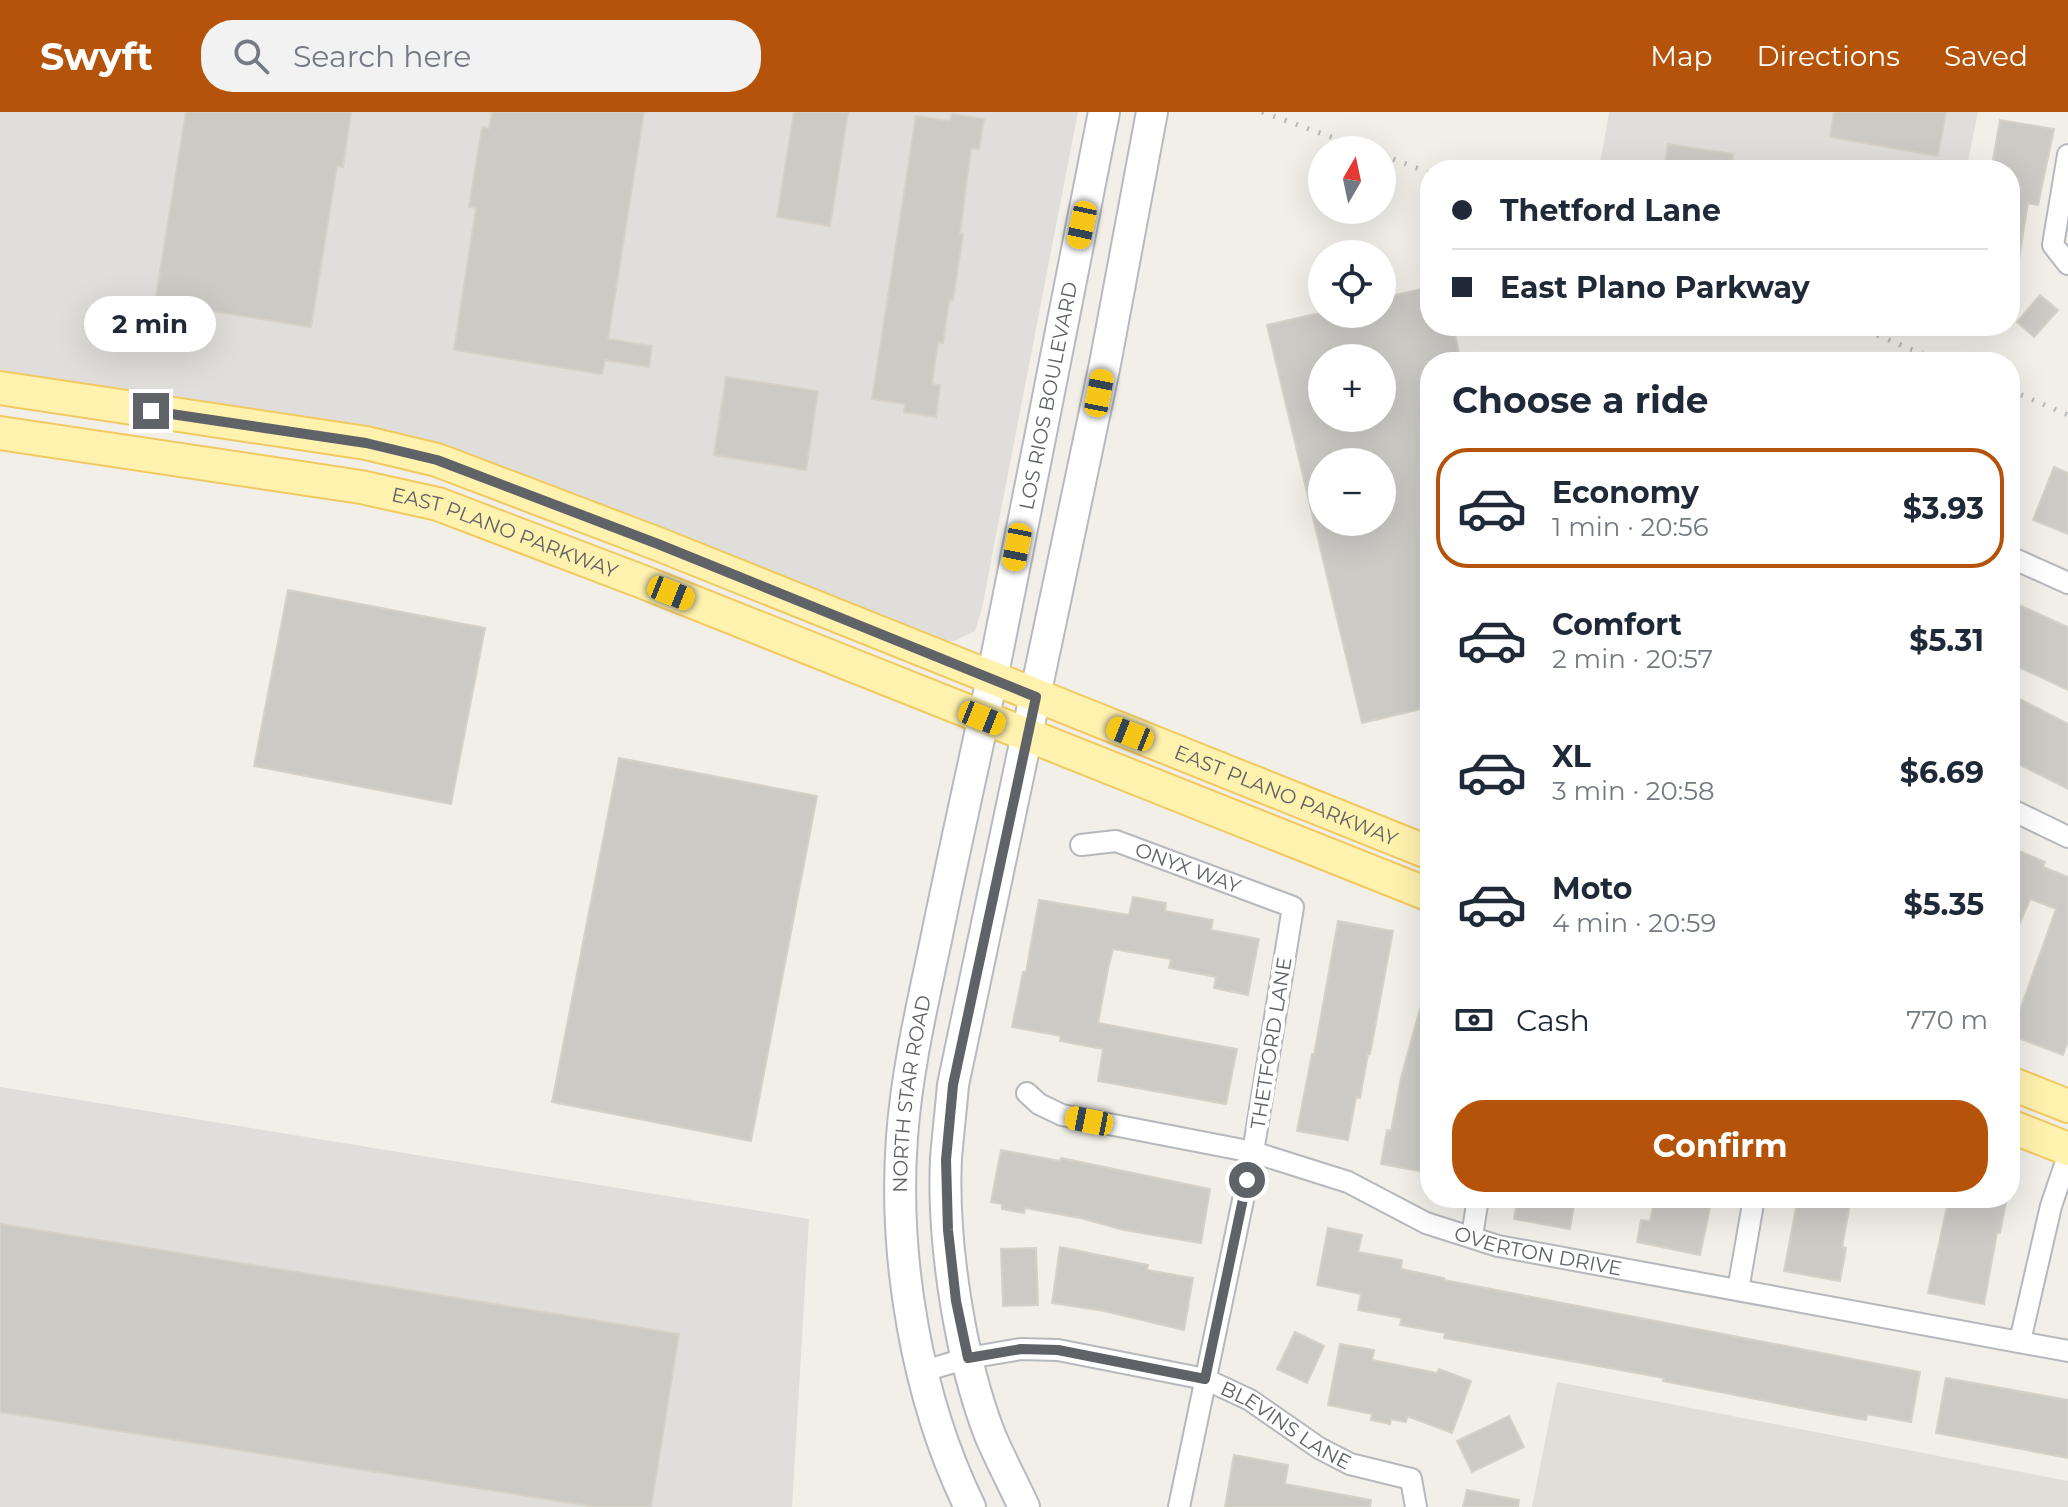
<!DOCTYPE html>
<meta charset="utf-8">
<style>
body{margin:0;font-family:Montserrat,sans-serif;background:#f2f2f3;color:#1f2937;height:100vh;display:flex;flex-direction:column;font-size:30px;white-space:nowrap}
*{box-sizing:border-box;margin:0}
p{font-size:26px;color:#747a83}
.icon{flex:none;width:44px;height:44px;fill:none;stroke:currentColor;stroke-width:2;stroke-linecap:round;stroke-linejoin:round}
.map{position:relative;flex:1;overflow:hidden}
.sheet{position:absolute;left:1420px;top:240px;width:600px;height:856px;display:flex;flex-direction:column;background:#fff;border-radius:32px;box-shadow:0 8px 32px #0002}
.sheet>*{flex:none}
.top-card{position:absolute;left:1420px;top:48px;width:600px;height:176px;border-radius:32px;box-shadow:0 8px 32px #0002;display:grid;align-content:center;height:176px;padding:0 32px;background:#fff}
.needle{width:52px;rotate:9deg}
.buttons{position:absolute;left:1308px;top:24px;display:grid;gap:16px}
.buttons a{display:grid;place-items:center;width:88px;height:88px;border-radius:50%;background:#fff;box-shadow:0 8px 32px #0002;font-size:40px}
.end{position:absolute;width:36px;height:36px;margin:-18px;border:10px solid #5f6368;background:#fff;box-shadow:0 0 0 4px #fff}
.from{border-radius:50%}
.bubble{position:absolute;height:56px;border-radius:28px;background:#fff;box-shadow:0 8px 32px #0002;font-size:26px;font-weight:700;line-height:56px;text-align:center}
.car{position:absolute;width:24px;height:48px;margin:-24px -12px;border-radius:10px;box-shadow:0 0 6px 2px #0007;background:linear-gradient(#f5c518 24%,#345 0 40%,#f5c518 0 76%,#345 0 86%,#f5c518 0)}
.top-card b{display:flex;align-items:center;gap:28px;height:76px;font-size:30px}
.top-card b+b{border-top:2px solid #e0e1e3}
.top-card i{width:20px;height:20px;background:#1f2937}
ul{padding:0;list-style:none}
li{display:flex;align-items:center;gap:24px;height:120px;margin:0 16px 12px;padding:0 16px;border:4px solid transparent;border-radius:32px}
li div{flex:1}
li b{display:block;font-size:30px}
li em{font-style:normal;font-weight:700}
li.selected{border-color:#b45309}
li>.icon{width:72px;height:72px;stroke-width:1.5}
h2{padding:0 32px;font-size:36px;line-height:96px}
.pay{display:flex;align-items:center;gap:20px;height:88px;padding:0 32px;font-size:30px}
.pay p{margin-inline-start:auto}
.primary-button{display:flex;gap:16px;margin-top:auto;padding:16px 32px}
.primary-button a{flex:1;height:92px;border-radius:32px;background:#b45309;color:#fff;font-size:32px;font-weight:700;line-height:92px;text-align:center}
header{display:flex;align-items:center;gap:48px;box-sizing:border-box;height:112px;padding:0 40px;background:#b45309;color:#fff}
header strong{font-size:38px}
nav{display:flex;gap:44px;margin-inline-start:auto;font-size:28px}
.search{width:560px;height:72px;background:#f2f2f3;display:flex;align-items:center;gap:20px;box-sizing:border-box;padding:0 28px;border-radius:32px;color:#747a83;font-size:30px}
.map>svg:first-child{display:block}
</style>
<header>
<strong>Swyft</strong>
<div class="search"><svg class="icon" aria-label="search" viewBox="0 0 24 24"><circle cx="10" cy="10" r="6"/><path d="M15 15l6 6"/></svg>Search here</div>
<nav><a>Map</a><a>Directions</a><a>Saved</a></nav>
</header>
<div class="map">
<svg width="2068" height="1395" viewBox="0 0 2068 1395">
<rect width="100%" height="100%" fill="#f1efe8"/>
<path fill="#e0deda" d="M0 0H1078L982 496 975 519 954 529H937L612 401 0 263Z
M1609 0H1978L1966 58H1599Z
M0 975 809 1107 792 1395H0Z"/>
<path fill="#e1ded6" d="M1557 1270 2068 1369V1395H1532Z"/>
<path fill="#cccac5" stroke="#d6d1c6" stroke-width="2" fill-rule="evenodd" d="M186 0H351L343 55 337 54 311 215 155 190Z
M492 0H644L608 227 652 234 649 255 605 248 602 262 454 238 476 96 469 95 482 15 489 16Z
M794 0H848L830 114 777 105Z
M1834 0H1946L1938 44 1830 25Z
M952 2 984 7 979 37 971 36 960 122H963L953 188H949L943 231 938 230 932 272 940 273 936 305 904 300 905 292 872 287 916 4 950 9Z
M2000 8 2054 17 2038 93 2028 91 2018 153 2010 152V56L1992 53Z
M1668 32 1733 42 1731 58H1664Z
M1430 175V214H1453L1461 250H1430V595L1362 611 1267 213 1315 202H1382V186ZM1322 246H1382V306H1322ZM1322 350H1382V410H1322Z
M2040 183 2058 198 2034 225 2017 210Z
M726 265 818 279 806 358 714 343Z
M2054 355 2068 361V422L2033 408Z
M288 478 485 516 451 692 254 654Z
M2010 489 2068 515V578L2010 551Z
M2010 582 2068 612V677L2010 648Z
M619 646 817 684 751 1029 552 990Z
M2010 735 2045 750 2043 755 2068 765V929L2063 943 2011 923 2056 797 2030 787 2010 835Z
M1133 785 1166 791 1165 799 1213 808 1211 818 1259 827 1248 883 1214 876 1216 865 1169 856 1171 847 1113 837 1108 857 1098 911 1237 937 1226 992 1098 969 1103 937 1060 929 1061 924 1012 915 1023 860H1026L1039 788 1129 803Z
M1338 809 1393 819 1370 942H1368L1360 986 1356 985 1348 1028 1297 1019 1312 942 1314 943Z
M1426 875H1430V1061L1381 1052 1387 1018 1391 1019 1401 966Z
M1001 1038 1060 1049 1061 1046 1210 1077 1201 1131 1124 1118 1080 1106 1025 1096 1024 1101 1002 1097V1092L991 1090Z
M1518 1086H1575L1570 1117 1514 1107Z
M1655 1086H1712L1700 1143 1637 1130 1641 1108 1650 1109Z
M1798 1086H1816L1850 1092 1842 1135 1846 1136 1840 1169 1784 1159Z
M1949 1086H2007L2000 1121H1997L1984 1192 1928 1181Z
M0 1112 679 1222 651 1395H596L0 1300Z
M1328 1116 1362 1123 1358 1140 1402 1148 1401 1157 1444 1166V1168L1920 1260 1911 1310 1867 1302 1866 1308 1832 1302 1663 1269 1664 1266 1444 1226 1445 1221 1400 1213 1402 1206 1358 1198 1361 1182 1317 1173Z
M1060 1135 1148 1153 1147 1158 1193 1166 1184 1218 1104 1199 1052 1191Z
M1036 1136 1038 1193 1003 1194 1001 1137Z
M1295 1220 1324 1234 1307 1271 1277 1257Z
M1340 1232 1374 1238 1372 1248 1437 1261 1439 1257 1471 1269 1452 1321 1407 1304 1406 1310 1391 1307 1390 1312 1371 1308 1372 1302 1328 1293Z
M1946 1266 2068 1288V1346L1936 1321Z
M1509 1304 1524 1335 1472 1360 1457 1329Z
M1234 1343 1288 1353 1285 1372 1371 1388 1370 1395H1225Z
M1467 1378 1519 1388 1518 1395H1463Z"/>
<g fill="none" stroke-linecap="round" stroke-linejoin="round">
<defs>
<g id="minor">
<path d="M2068 43 2053 133 2068 152"/>
<path d="M2010 445 2068 471"/>
<path d="M2010 697 2068 725"/>
<path id="s1" d="M1081 733 1116 729 1293 795 1253 1040 1179 1395"/>
<path id="s2" d="M1027 981 1039 992 1062 1003 1253 1040 1348 1070 1426 1111 1498 1134 2068 1239"/>
<path d="M1472 1124 1478 1086"/>
<path d="M1738 1178 1754 1086"/>
<path d="M2020 1229 2051 1094 2068 1044"/>
<path id="s3" d="M924 1259 968 1246 1021 1237 1058 1238 1205 1267 1250 1288 1319 1336 1350 1352 1411 1367 1416 1395"/>
</g>
<g id="secondary">
<path id="s4" d="M970 1395C917 1287 893 1146 902 1025 907 958 922 894 936 828 954 739 974 651 993 562 1031 375 1067 187 1104 0"/>
<path d="M1024 1395C1013 1371 1000 1347 990 1323 960 1246 942 1129 946 1046 948 1022 951 997 953 973L1105 252 1152 0"/>
</g>
<g id="primary">
<path id="s5" d="M0 276 366 331 437 348 658 432 1430 741"/>
<path id="s6" d="M0 321 361 375 438 392 643 470 1430 783"/>
<path d="M2010 971 2068 994"/>
<path d="M2010 1014 2068 1037"/>
</g>
</defs>
<use href="#minor" stroke="#b5b8bc" stroke-width="24"/>
<use href="#secondary" stroke="#b6babf" stroke-width="34"/>
<use href="#primary" stroke="#f2c960" stroke-width="36"/>
<use href="#minor" stroke="#fff" stroke-width="20"/>
<use href="#secondary" stroke="#fff" stroke-width="30"/>
<use href="#primary" stroke="#fff2af" stroke-width="32"/>
<path stroke="#b6b7b8" stroke-width="5" stroke-dasharray="2 10" stroke-linecap="butt" d="M1262 0 1367 38
M1382 43 1430 61
M1855 214 1942 250
M2010 278 2068 303"/>
</g>
<g fill="none" stroke-linecap="round" stroke-linejoin="round">
<path stroke="#5f6368" stroke-width="10" d="M151 299 366 331 437 348 658 432 1036 585 953 973 946 1048 948 1118 956 1189 968 1246 1021 1237 1058 1238 1205 1267 1247 1068"/>
</g>
<g text-anchor="middle" dominant-baseline="central" stroke-width="8" stroke-linejoin="round" paint-order="stroke">
<g font-size="20" fill="#5f6368" stroke="#fff">
<text stroke="none"><textPath href="#s4" startOffset="1136">LOS RIOS BOULEVARD</textPath></text>
<text stroke="none"><textPath href="#s6" startOffset="516">EAST PLANO PARKWAY</textPath></text>
<text stroke="none"><textPath href="#s5" startOffset="1356">EAST PLANO PARKWAY</textPath></text>
<text stroke="none"><textPath href="#s1" startOffset="112">ONYX WAY</textPath></text>
<text transform="translate(1271 931) rotate(-81)">THETFORD LANE</text>
<text stroke="none"><textPath href="#s4" startOffset="424">NORTH STAR ROAD</textPath></text>
<text stroke="none"><textPath href="#s2" startOffset="540">OVERTON DRIVE</textPath></text>
<text stroke="none"><textPath href="#s3" startOffset="380">BLEVINS LANE</textPath></text>
</g>
</g>
</svg>
<div class="buttons">
<a><svg class="needle" viewBox="-14 -14 28 28"><path d="M0-13l5 13h-10z" fill="#e53935"/><path d="M0 13l5-13h-10z" fill="#747a83"/></svg></a>
<a><svg class="icon" aria-label="locate" viewBox="0 0 24 24"><circle cx="12" cy="12" r="6"/><path d="M12 2v4M12 18v4M2 12h4M18 12h4"/></svg></a>
<a>+</a>
<a>−</a>
</div>
<i class="end from" style="left:1247px;top:1068px"></i>
<i class="end" style="left:151px;top:299px"></i>
<div class="bubble" style="left:84px;top:184px;width:132px">2 min</div>
<i class="car" style="left:1082px;top:113px;rotate:192deg"></i>
<i class="car" style="left:1099px;top:281px;rotate:11deg"></i>
<i class="car" style="left:1017px;top:435px;rotate:191deg"></i>
<i class="car" style="left:671px;top:481px;rotate:112deg"></i>
<i class="car" style="left:982px;top:606px;rotate:112deg"></i>
<i class="car" style="left:1130px;top:622px;rotate:292deg"></i>
<i class="car" style="left:1089px;top:1009px;rotate:281deg"></i>
<div class="top-card">
<b><i class="from"></i>Thetford Lane</b>
<b><i></i>East Plano Parkway</b>
</div>
<section class="sheet">
<h2>Choose a ride</h2>
<ul>
<li class="selected"><svg class="icon" aria-label="car" viewBox="0 0 24 24"><path d="M5 17H2v-5l4-1 3-4h7l3 4 3 1v5h-3M9 17h6M6 11h13"/><circle cx="7" cy="17" r="2"/><circle cx="17" cy="17" r="2"/></svg><div><b>Economy</b><p>1 min · 20:56</p></div><em>$3.93</em></li>
<li><svg class="icon" aria-label="car" viewBox="0 0 24 24"><path d="M5 17H2v-5l4-1 3-4h7l3 4 3 1v5h-3M9 17h6M6 11h13"/><circle cx="7" cy="17" r="2"/><circle cx="17" cy="17" r="2"/></svg><div><b>Comfort</b><p>2 min · 20:57</p></div><em>$5.31</em></li>
<li><svg class="icon" aria-label="car" viewBox="0 0 24 24"><path d="M5 17H2v-5l4-1 3-4h7l3 4 3 1v5h-3M9 17h6M6 11h13"/><circle cx="7" cy="17" r="2"/><circle cx="17" cy="17" r="2"/></svg><div><b>XL</b><p>3 min · 20:58</p></div><em>$6.69</em></li>
<li><svg class="icon" aria-label="car" viewBox="0 0 24 24"><path d="M5 17H2v-5l4-1 3-4h7l3 4 3 1v5h-3M9 17h6M6 11h13"/><circle cx="7" cy="17" r="2"/><circle cx="17" cy="17" r="2"/></svg><div><b>Moto</b><p>4 min · 20:59</p></div><em>$5.35</em></li>
</ul>
<div class="pay"><svg class="icon" aria-label="cash" viewBox="0 0 24 24"><path d="M3 7h18v10H3z"/><circle cx="12" cy="12" r="2"/></svg>Cash<p>770 m</p></div>
<div class="primary-button"><a>Confirm</a></div>
</section>
</div>
